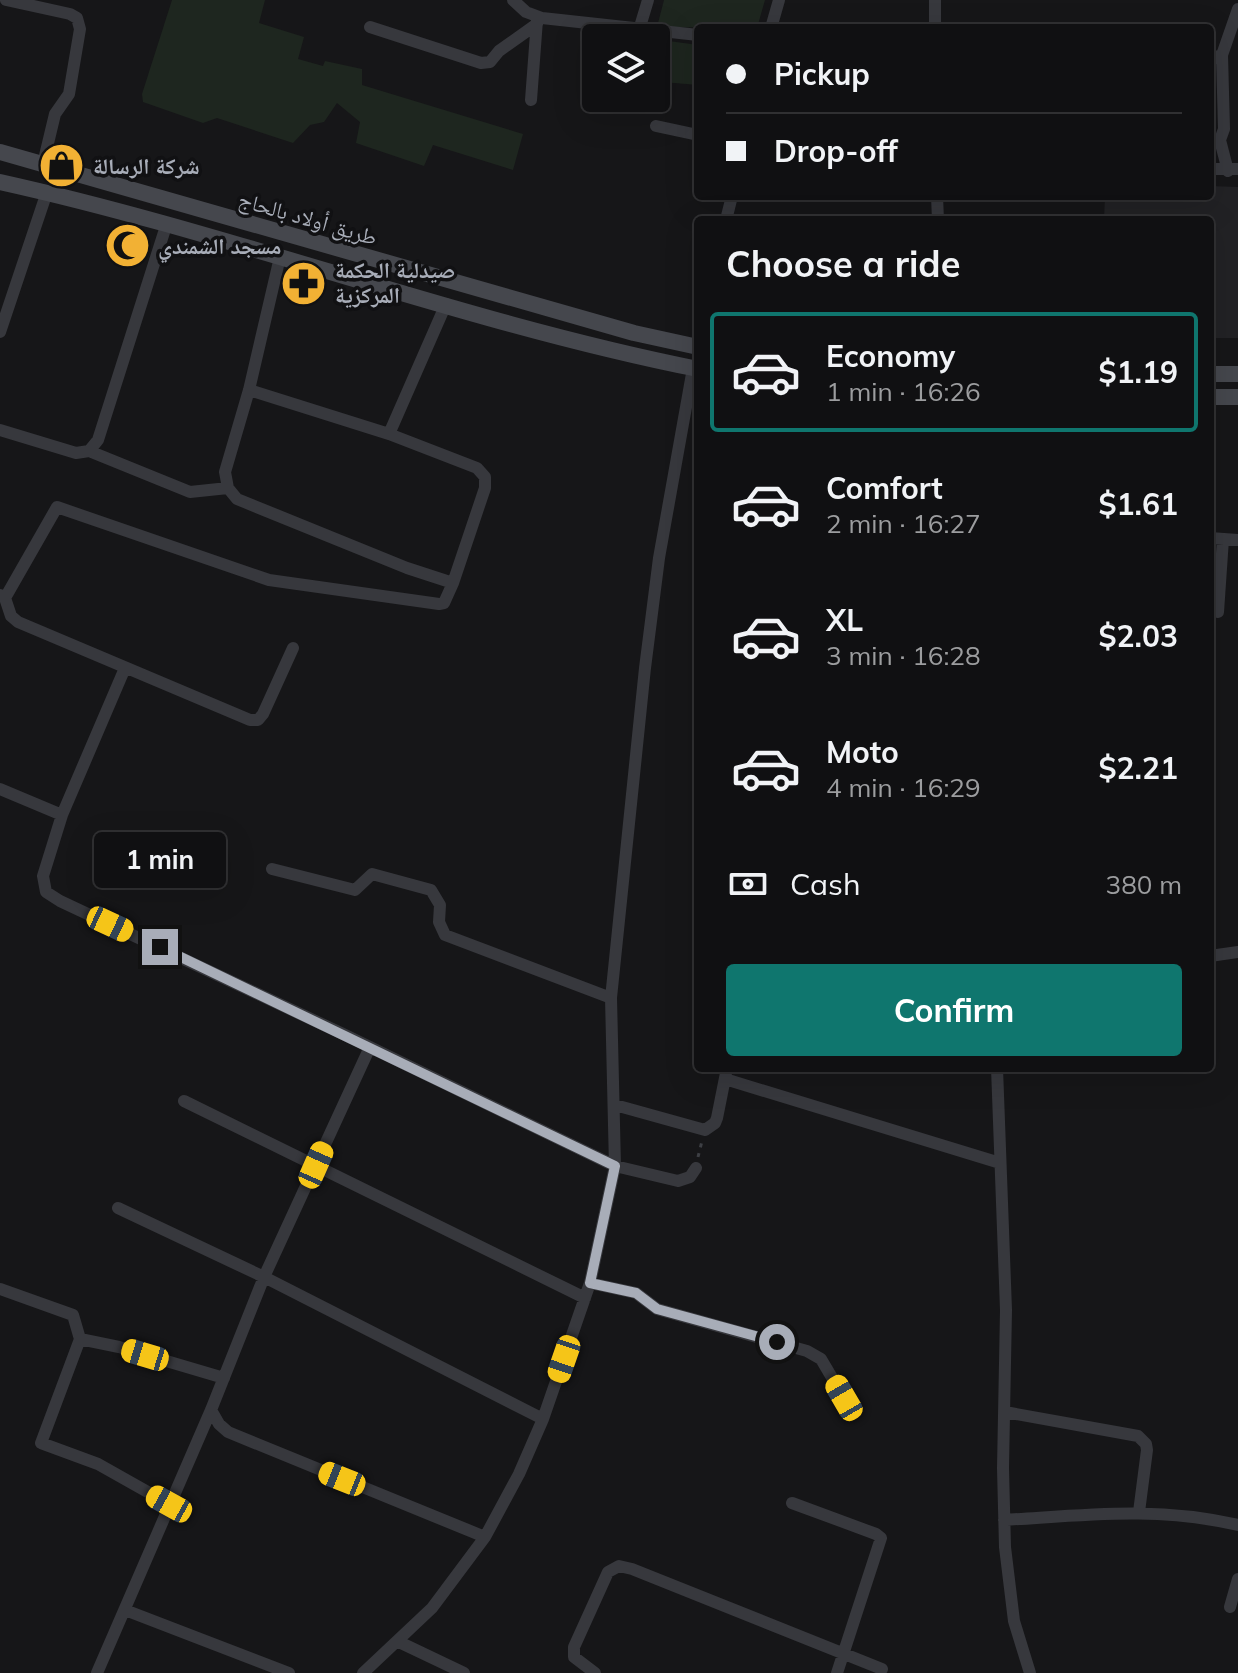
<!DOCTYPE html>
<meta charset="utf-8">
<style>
body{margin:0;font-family:Mulish,"Noto Naskh Arabic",sans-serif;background:#19191b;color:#f1f3f6;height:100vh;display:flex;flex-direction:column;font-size:30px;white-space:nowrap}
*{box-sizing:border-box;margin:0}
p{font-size:26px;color:#9c9d9f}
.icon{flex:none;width:44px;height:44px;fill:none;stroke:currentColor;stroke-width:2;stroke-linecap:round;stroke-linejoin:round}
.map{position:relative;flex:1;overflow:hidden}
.side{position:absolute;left:694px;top:216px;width:520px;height:856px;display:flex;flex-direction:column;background:#101012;border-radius:8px;box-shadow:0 8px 32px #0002,0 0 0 2px #303032}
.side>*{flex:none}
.guide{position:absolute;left:694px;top:24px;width:520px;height:176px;border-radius:8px;box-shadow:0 8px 32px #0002,0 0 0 2px #303032;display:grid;align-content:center;height:176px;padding:0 32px;background:#101012}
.buttons{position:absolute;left:582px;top:24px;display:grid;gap:16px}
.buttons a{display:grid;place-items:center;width:88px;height:88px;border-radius:8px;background:#101012;box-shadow:0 8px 32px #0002,0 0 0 2px #303032;font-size:40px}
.end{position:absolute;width:36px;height:36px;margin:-18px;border:10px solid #a8adb8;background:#111;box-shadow:0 0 0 4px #111}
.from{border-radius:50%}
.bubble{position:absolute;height:56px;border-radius:8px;background:#101012;box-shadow:0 8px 32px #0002,0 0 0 2px #303032;font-size:26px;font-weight:700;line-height:56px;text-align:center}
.car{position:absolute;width:24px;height:48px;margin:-24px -12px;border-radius:10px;box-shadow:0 0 6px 2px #0007;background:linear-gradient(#f5c518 24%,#345 0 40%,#f5c518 0 76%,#345 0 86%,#f5c518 0)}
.guide b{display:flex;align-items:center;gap:28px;height:76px;font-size:30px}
.guide b+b{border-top:2px solid #303032}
.guide i{width:20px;height:20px;background:#f1f3f6}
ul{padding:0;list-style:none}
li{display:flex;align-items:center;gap:24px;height:120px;margin:0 16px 12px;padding:0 16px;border:4px solid transparent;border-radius:8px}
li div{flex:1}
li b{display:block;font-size:30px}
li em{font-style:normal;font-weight:700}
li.active{border-color:#0f766e}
li>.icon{width:72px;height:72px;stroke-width:1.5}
h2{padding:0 32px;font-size:36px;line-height:96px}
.pay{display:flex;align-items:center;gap:20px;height:88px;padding:0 32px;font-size:30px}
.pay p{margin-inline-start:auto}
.cta{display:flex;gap:16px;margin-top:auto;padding:16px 32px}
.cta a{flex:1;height:92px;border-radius:8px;background:#0f766e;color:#fff;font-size:32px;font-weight:700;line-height:92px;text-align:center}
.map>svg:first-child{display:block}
</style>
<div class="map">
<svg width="1238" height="1673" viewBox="0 0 1238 1673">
<rect width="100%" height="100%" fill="#161618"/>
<path fill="#222225" d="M1210 186 1238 187V338H1210V220H1104L1105 196H1210Z"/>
<path fill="#1e261f" d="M172 0H265L259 23 304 37 298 59 323 66 325 61 362 69V85L523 134 513 170 433 145 424 166 356 143 360 122 337 103 324 122 310 125 293 143 217 118 203 123 143 102 142 94Z
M664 0H765L757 28 657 27Z
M669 41 698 45V85L663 82Z"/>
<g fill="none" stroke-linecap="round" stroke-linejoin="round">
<path stroke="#3d3f44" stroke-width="3" stroke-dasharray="4 6" stroke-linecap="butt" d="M698 1157 702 1141"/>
<path stroke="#37383d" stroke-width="12" d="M6 0 70 14 77 18 80 29 69 94 55 114 43 164
M513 0 526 12 542 18 698 35
M935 0V28
M370 27 481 63 490 62 499 51 537 24
M771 28 779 0
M639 30 648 0
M1222 55 1224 129 1220 140 1228 171
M1210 59 1222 55 1238 9
M531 100 537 20
M656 126 698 135
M1210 169H1238
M937 196 938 220
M726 220 732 196
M0 332 47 192
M249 390 389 434 477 468 485 477V488L453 583 407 568 237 499 228 488 225 472 249 390 280 257
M0 430 76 453 89 451 190 492 228 488
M389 434 446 304
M89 451 98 440 166 226
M1210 538 1238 540
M0 595 5 598 11 616 18 622 250 720H258L263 714 293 648
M5 598 57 507 269 580 439 604 444 603 453 583
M1218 612 1223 539
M125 668 62 815 43 876 46 892 60 901 343 1034 615 1166 678 1181 690 1177 696 1168
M0 789 62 815
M272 869 355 890 372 874 431 890 440 905 439 922 445 935 611 998
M1210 956 1238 952
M997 1068 1006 1310 1003 1468 1005 1547 1014 1621 1030 1673
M725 1079 1000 1163
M184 1101 585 1298
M615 1105 705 1130 715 1123 717 1118 727 1068
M118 1208 264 1277 543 1419
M590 1283 636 1293 657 1309 807 1351 821 1359 844 1398
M0 1289 73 1315 80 1339 119 1347 224 1378
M80 1339 41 1443 98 1464 169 1504
M211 1410 219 1424 228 1432 485 1537
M1005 1412 1138 1436 1146 1444 1147 1450 1139 1512
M792 1503 876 1534 881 1538 837 1673
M1004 1520C1087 1515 1156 1506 1238 1525
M1230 1607 1238 1579
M125 1610 289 1673
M399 1642 464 1673
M97 1673 211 1410 264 1277 370 1047
M363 1673 432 1608 485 1537 519 1474 543 1419 590 1283 615 1166 611 998 645 668 659 558 693 368
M595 1673 574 1657V1647L608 1572 619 1566 632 1569 882 1669"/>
<path stroke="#45474d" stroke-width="16" d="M0 152 634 333 698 347
M0 182C235 234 462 322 698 369
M1210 374H1238
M1210 397H1238"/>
</g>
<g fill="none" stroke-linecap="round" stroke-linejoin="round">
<path stroke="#a8adb8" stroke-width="10" d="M160 947 615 1166 590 1283 636 1293 657 1309 777 1342"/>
</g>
<defs>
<symbol id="shop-disc" viewBox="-11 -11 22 22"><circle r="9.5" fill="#f2b134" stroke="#111113"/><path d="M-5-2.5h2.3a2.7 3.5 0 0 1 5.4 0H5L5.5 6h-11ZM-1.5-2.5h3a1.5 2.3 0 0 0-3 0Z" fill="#111"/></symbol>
<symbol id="mosque-disc" viewBox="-11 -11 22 22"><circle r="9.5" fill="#f2b134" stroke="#111113"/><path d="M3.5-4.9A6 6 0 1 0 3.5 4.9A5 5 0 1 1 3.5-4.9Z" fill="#111"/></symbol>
<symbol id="pharmacy-disc" viewBox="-11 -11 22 22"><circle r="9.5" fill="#f2b134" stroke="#111113"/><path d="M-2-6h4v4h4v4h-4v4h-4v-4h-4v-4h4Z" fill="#111"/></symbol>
</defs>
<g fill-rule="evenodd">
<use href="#shop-disc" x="36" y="140" width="51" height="51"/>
<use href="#mosque-disc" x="102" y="220" width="51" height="51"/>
<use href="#pharmacy-disc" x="278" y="258" width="51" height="51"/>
</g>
<g text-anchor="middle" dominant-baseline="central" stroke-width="7" stroke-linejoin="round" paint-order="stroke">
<g font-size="22" font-weight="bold" fill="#a8adb8" stroke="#111113" text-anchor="start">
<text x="93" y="166">شركة الرسالة</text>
<text x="158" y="246">مسجد الشمندي</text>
<text x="335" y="270">صيدلية الحكمة<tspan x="335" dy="25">المركزية</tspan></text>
</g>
<g font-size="22" fill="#a8adb8" stroke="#111113">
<text transform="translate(308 218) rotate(16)">طريق أولاد بالحاج</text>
</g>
</g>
</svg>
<div class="buttons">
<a><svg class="icon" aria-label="layers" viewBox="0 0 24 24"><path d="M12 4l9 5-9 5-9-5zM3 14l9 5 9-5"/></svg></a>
</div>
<i class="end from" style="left:777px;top:1342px"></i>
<i class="end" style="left:160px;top:947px"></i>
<div class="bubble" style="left:94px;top:832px;width:132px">1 min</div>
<i class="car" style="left:110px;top:924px;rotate:115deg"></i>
<i class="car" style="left:316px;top:1165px;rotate:24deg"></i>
<i class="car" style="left:145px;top:1355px;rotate:287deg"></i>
<i class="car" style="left:564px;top:1359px;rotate:199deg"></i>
<i class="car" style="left:844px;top:1398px;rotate:330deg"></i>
<i class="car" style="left:342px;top:1479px;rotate:292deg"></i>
<i class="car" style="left:169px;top:1504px;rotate:299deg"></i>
<div class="guide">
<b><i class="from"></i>Pickup</b>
<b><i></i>Drop-off</b>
</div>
<section class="side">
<h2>Choose a ride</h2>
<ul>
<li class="active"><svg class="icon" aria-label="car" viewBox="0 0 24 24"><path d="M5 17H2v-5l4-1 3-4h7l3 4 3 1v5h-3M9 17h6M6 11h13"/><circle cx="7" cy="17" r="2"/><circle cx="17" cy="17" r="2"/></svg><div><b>Economy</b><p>1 min · 16:26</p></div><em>$1.19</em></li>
<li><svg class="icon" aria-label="car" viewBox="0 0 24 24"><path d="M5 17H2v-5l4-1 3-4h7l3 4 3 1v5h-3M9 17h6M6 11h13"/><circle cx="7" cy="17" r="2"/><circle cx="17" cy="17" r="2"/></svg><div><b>Comfort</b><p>2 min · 16:27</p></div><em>$1.61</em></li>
<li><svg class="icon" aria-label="car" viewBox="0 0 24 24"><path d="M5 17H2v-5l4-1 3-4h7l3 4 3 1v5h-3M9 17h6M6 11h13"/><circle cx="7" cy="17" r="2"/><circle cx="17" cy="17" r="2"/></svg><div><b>XL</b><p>3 min · 16:28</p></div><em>$2.03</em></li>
<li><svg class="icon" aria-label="car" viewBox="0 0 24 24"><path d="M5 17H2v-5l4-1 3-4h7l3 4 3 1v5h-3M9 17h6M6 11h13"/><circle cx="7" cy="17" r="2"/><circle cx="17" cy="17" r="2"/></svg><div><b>Moto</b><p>4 min · 16:29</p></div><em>$2.21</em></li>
</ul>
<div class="pay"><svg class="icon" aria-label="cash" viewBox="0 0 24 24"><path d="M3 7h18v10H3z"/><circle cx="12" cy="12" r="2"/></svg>Cash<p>380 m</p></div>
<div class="cta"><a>Confirm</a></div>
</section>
</div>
